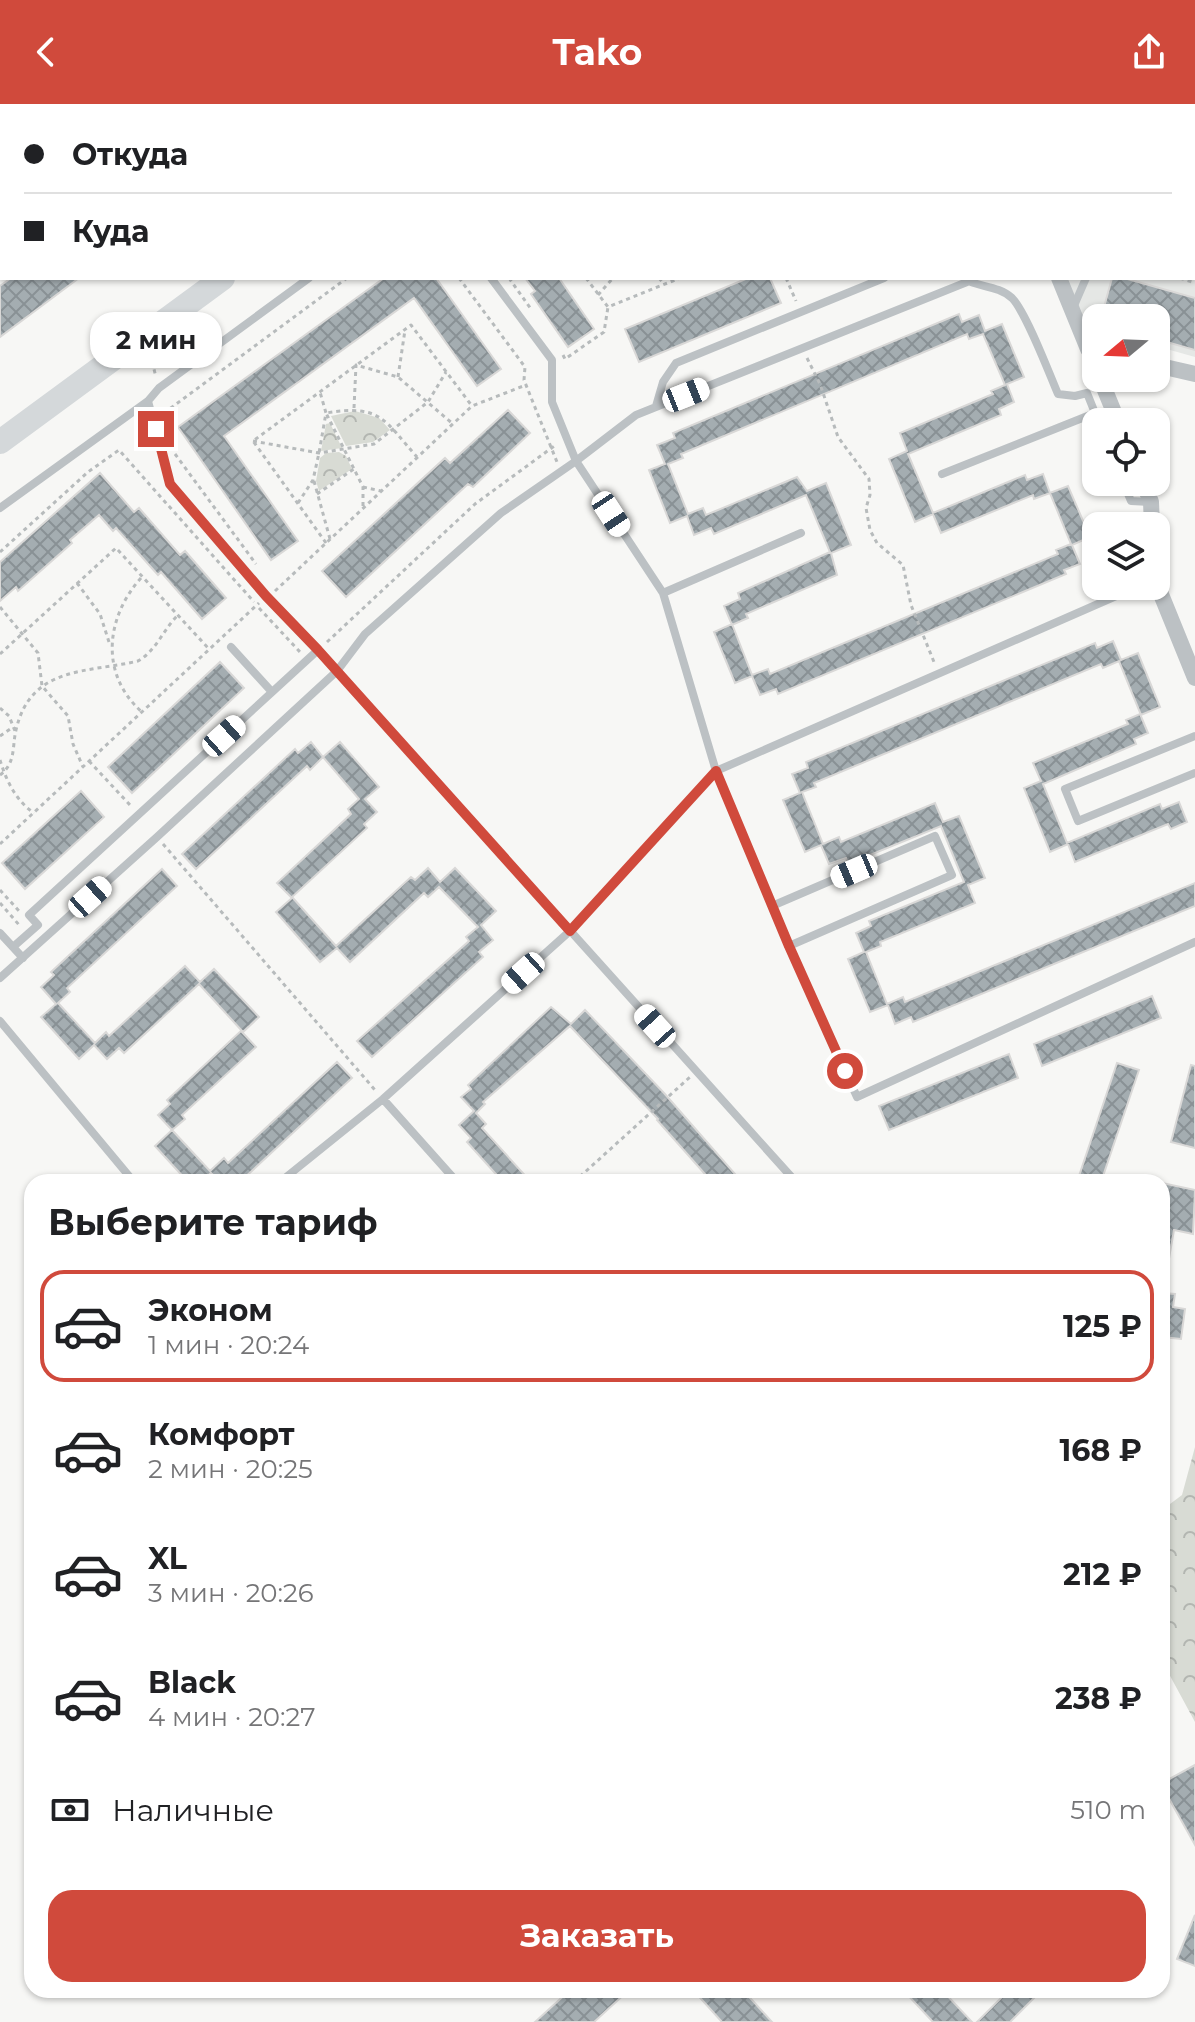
<!DOCTYPE html>
<html lang="ru">
<meta charset="utf-8">
<style>
body{margin:0;font-family:Montserrat,sans-serif;background:#f6f6f6;color:#202124;height:100vh;display:flex;flex-direction:column;font-size:30px;white-space:nowrap}
*{box-sizing:border-box;margin:0}
p{font-size:26px;color:#757577}
.icon{flex:none;width:44px;height:44px;fill:none;stroke:currentColor;stroke-width:2;stroke-linecap:round;stroke-linejoin:round}
.map{position:relative;flex:1;overflow:hidden}
.drawer{position:absolute;left:24px;top:1070px;width:1146px;height:824px;display:flex;flex-direction:column;background:#fff;border-radius:24px;box-shadow:0 2px 6px #0004}
.drawer>*{flex:none}
.top-card{position:absolute;left:0px;top:0px;width:1196px;height:176px;box-shadow:0 2px 6px #0004;display:grid;align-content:center;height:176px;padding:0 24px;background:#fff}
.needle{width:52px;rotate:251deg}
.tools{position:absolute;left:1082px;top:200px;display:grid;gap:16px}
.tools a{display:grid;place-items:center;width:88px;height:88px;border-radius:16px;background:#fff;box-shadow:0 2px 6px #0004;font-size:40px}
.end{position:absolute;width:36px;height:36px;margin:-18px;border:10px solid #d04a3c;background:#fff;box-shadow:0 0 0 4px #fff}
.from{border-radius:50%}
.bubble{position:absolute;height:56px;border-radius:24px;background:#fff;box-shadow:0 2px 6px #0004;font-size:26px;font-weight:700;line-height:56px;text-align:center}
.car{position:absolute;width:24px;height:48px;margin:-24px -12px;border-radius:10px;box-shadow:0 0 6px 2px #0007;background:linear-gradient(#fff 24%,#345 0 40%,#fff 0 76%,#345 0 86%,#fff 0)}
.top-card b{display:flex;align-items:center;gap:28px;height:76px;font-size:30px}
.top-card b+b{border-top:2px solid #e0e0e0}
.top-card i{width:20px;height:20px;background:#202124}
ul{padding:0;list-style:none}
li{display:flex;align-items:center;gap:24px;height:112px;margin:0 16px 12px;padding:0 8px;border:4px solid transparent;border-radius:24px}
li div{flex:1}
li b{display:block;font-size:30px}
li em{font-style:normal;font-weight:700}
li.current{border-color:#d04a3c}
li>.icon{width:72px;height:72px;stroke-width:1.5}
h2{padding:0 24px;font-size:36px;line-height:96px}
.pay{display:flex;align-items:center;gap:20px;height:88px;padding:0 24px;font-size:30px}
.pay p{margin-inline-start:auto}
.primary-button{display:flex;gap:16px;margin-top:auto;padding:16px 24px}
.primary-button a{flex:1;height:92px;border-radius:24px;background:#d04a3c;color:#fff;font-size:32px;font-weight:700;line-height:92px;text-align:center}
header{display:flex;justify-content:space-between;align-items:center;height:104px;padding:0 24px;background:#d04a3c;color:#fff;font-size:36px;font-weight:700}
.map>svg:first-child{display:block}
</style>
<header><svg class="icon" aria-label="back" viewBox="0 0 24 24"><path d="M15 5l-7 7 7 7"/></svg>Tako<svg class="icon" aria-label="share" viewBox="0 0 24 24"><path d="M12 15V3M7 8l5-5 5 5M5 13v7h14v-7"/></svg></header>
<div class="map">
<svg width="1195" height="1918" viewBox="0 0 1195 1918">
<defs>
<pattern id="forest-crowns" width="20" height="18" patternUnits="userSpaceOnUse" patternTransform="scale(2)"><rect width="20" height="18" fill="#d8dbd4"/><path d="M2 6a3 3 0 1 1 6 0M12 15a3 3 0 1 1 6 0" fill="none" stroke="#b3b6b1"/></pattern>
<pattern id="building-cross-hatch" width="8" height="8" patternUnits="userSpaceOnUse" patternTransform="scale(2)"><rect width="8" height="8" fill="#a4adb1"/><path d="M0 0l8 8M0 8l8-8" fill="none" stroke="#899195"/></pattern>
</defs>
<rect width="100%" height="100%" fill="#f7f7f5"/>
<path fill="#e5e7e5" d="M994 0H1195V253L1156 242V214H1096V225L1086 222 1066 174H1194V2Z"/>
<path fill="url(#forest-crowns)" d="M355 307 379 314 390 326 373 338 346 342 331 312Z
M330 319 342 344 321 347 326 320Z
M339 348 346 352 352 365 319 387 316 377 320 354 326 349Z
M1195 1343V1618L1162 1557V1406L1182 1391Z"/>
<path fill="url(#building-cross-hatch)" stroke="#d9d8d7" stroke-width="2" d="M11 174H79L0 233V182Z
M384 174H436L501 265 477 282 414 194 224 332 298 437 271 456 178 323Z
M525 174H559L594 225 568 243 531 190 535 187Z
M748 174H770L781 199 639 258 625 225Z
M1112 174H1124L1195 194V246L1156 235V214H1101Z
M959 210 962 218 979 211 985 227 1002 220 1024 273 1007 280 1014 298 999 305 1001 311 908 350 933 409 1025 371 1027 376 1043 370 1050 389 1068 382 1090 433 1072 441 1080 460 1064 466 1066 470 778 590 776 585 760 591 752 572 735 579 714 528 732 520 752 571 768 565 770 570 1058 450 1056 446 1071 440 1050 389 1034 395 1033 391 941 429 933 410 915 418 889 355 907 347 900 329 993 290 991 287 1005 281 983 230 969 235 967 230 681 350 683 354 668 360 688 410 703 404 706 411 797 373 807 387 826 379 851 441 831 449 837 471 746 510 748 514 732 521 724 502 740 495 738 489 830 448 806 391 714 430 711 424 694 431 687 412 670 419 649 366 665 360 657 341 675 334 673 329Z
M508 306 530 329 473 383 468 380 346 493 322 467 445 354 450 359Z
M100 369 134 408 139 404 180 451 185 447 226 494 202 515 161 468 158 471 116 424 113 427 99 411 70 436 72 439 18 487 16 483 0 497V458Z
M1113 537 1121 556 1138 549 1160 603 1141 611 1119 557 1103 564 1101 560 814 679 816 683 802 688 823 740 839 733 841 738 935 699 943 718 959 712 985 774 968 781 975 799 880 838 881 842 866 848 887 900 903 893 905 898 1195 779V802L913 918 911 913 895 920 888 901 870 908 848 855 864 848 856 829 871 822 869 817 964 778 941 722 848 760 846 754 829 760 821 741 805 748 783 696 800 689 792 670 808 664 806 658 1095 539 1097 544Z
M220 558 244 584 132 689 108 663Z
M1140 610 1148 629 1134 635 1136 640 1043 680 1067 739 1160 700 1162 705 1179 698 1187 718 1171 725 1168 720 1075 758 1068 740 1050 748 1024 684 1041 677 1033 659 1128 620 1126 616Z
M311 638 323 653 340 638 379 683 365 695 377 708 364 720 367 724 292 793 336 842 411 773 415 776 428 764 440 778 455 764 496 807 481 821 493 836 479 848 483 853 372 953 357 937 469 837 466 833 478 823 439 783 428 793 424 789 350 858 337 844 320 858 276 808 292 794 277 779 351 710 348 705 359 695 323 653 310 666 307 662 196 765 182 750 295 645 298 649Z
M81 687 104 713 25 785 2 759Z
M162 765 177 782 67 884 70 888 58 899 95 939 106 928 109 932 185 862 200 878 214 865 259 913 243 928 199 880 124 949 119 944 107 955 94 941 79 955 41 913 56 900 41 883 54 871 51 868Z
M1152 892 1161 914 1042 962 1034 940Z
M551 903 571 920 585 906 664 989 742 1078H712L657 1016 658 1015 570 922 483 998 485 1000 476 1009 486 1020 482 1024 531 1078H503L467 1038 471 1034 459 1021 474 1007 461 993 471 985 468 981Z
M241 927 256 943 182 1011 185 1015 172 1026 210 1067 224 1054 228 1059 337 958 352 974 242 1076 238 1072 232 1078H220L211 1069 201 1078H188L155 1042 172 1026 158 1011 170 1000 167 996Z
M1009 950 1018 974 889 1026 879 1002Z
M1117 959 1139 966 1101 1078H1077Z
M1191 961 1195 962V1044L1171 1038Z
M1162 1079 1195 1086 1193 1130 1174 1126 1168 1160 1162 1159Z
M1162 1189 1175 1190 1173 1203 1185 1205 1181 1235 1162 1233Z
M1195 1661V1741L1162 1682V1679Z
M1195 1811V1862L1177 1855Z
M570 1886H629L594 1918H535Z
M693 1886H743L772 1918H722Z
M903 1886H942L972 1918H933Z
M1009 1886H1042L1010 1918H977Z"/>
<g fill="none" stroke-linecap="round" stroke-linejoin="round">
<path stroke="#b7bbbc" stroke-width="3" stroke-dasharray="4 4" stroke-linecap="butt" d="M630 0 631 2
M732 0 734 2
M776 0 777 2
M880 0 882 2
M943 0 945 2
M587 2 589 0
M706 2 708 0
M839 2 841 0
M1194 111H1195
M459 174 525 263 524 276 557 358
M509 174 531 205
M586 174 608 203 680 174
M659 174 664 180
M786 174 796 197
M1180 174 1195 179
M598 191 613 174
M150 250 156 273
M563 251 565 255 604 228 608 203
M807 254 820 280 838 333 869 375 870 391 866 404 870 426 877 439 903 461 911 501 934 558
M398 273 405 226
M354 304 356 261 398 273 453 320
M164 309 347 174
M253 337 319 349 374 340 428 298 446 268
M175 350 256 460
M314 377 330 435
M363 383 381 387
M317 390 354 365
M298 399 313 376 319 349 326 309 320 288
M363 402V383L326 309C381 300 384 316 417 353
M326 439 253 337 411 221 472 302
M0 448 88 368 119 346 254 498
M141 474C106 513 99 570 142 608
M77 479 100 510 109 538
M275 487 472 302 526 281
M0 503 38 549 42 582 68 612 73 640 83 663
M259 504 300 548
M327 538 475 400 557 340
M0 550 116 444 209 545
M0 604 9 612 15 627
M0 632 13 623
M0 656C6 676 16 697 34 709
M89 657 130 701
M0 671C16 659 12 643 16 626 31 561 88 569 138 557 156 547 163 526 178 511
M0 740 259 499
M163 740 375 986
M0 786 19 807
M0 799 20 822
M574 1078 690 973"/>
<path stroke="#bcc1c4" stroke-width="8" d="M962 0 963 2
M542 2 545 0
M1102 2 1103 0
M1145 2V0
M309 174 159 284 148 297 170 380 266 492 318 546 796 1078
M491 174 552 256V298L576 357 636 311 967 178
M966 176C980 183 999 182 1012 194 1026 208 1049 269 1058 290L1075 292 1087 289 1095 309
M1073 204 1086 174
M656 302 663 278 676 259 884 174
M942 370 1095 309 1099 318
M1123 378 1131 397 1150 398
M0 404 148 297
M663 489 801 429
M231 543 272 588
M1195 632 1065 685 1078 717 1195 669
M772 802 935 732 952 771 789 842
M0 829 23 854
M13 843 38 821 29 811 318 546
M0 874 157 733 337 567 365 530 501 409 576 357 663 489 716 667 789 842 857 993 1195 838
M0 917 134 1078
M383 995 457 1078
M280 1078 383 995 570 827 716 667 1139 482"/>
<path stroke="#bcc1c4" stroke-width="16" d="M984 0 985 2
M1059 174 1088 245 1096 247
M1156 261 1195 270
M1100 274 1118 318
M1143 378 1151 398 1152 422
M1156 478 1195 574"/>
<path stroke="#d4d8da" stroke-width="24" d="M461 2 463 0
M0 338 223 174"/>
</g>
<g fill="none" stroke-linecap="round" stroke-linejoin="round">
<path stroke="#d04a3c" stroke-width="10" d="M156 325 170 380 266 492 318 546 570 827 716 667 789 842 845 967"/>
</g>
</svg>
<div class="tools">
<a><svg class="needle" viewBox="-14 -14 28 28"><path d="M0-13l5 13h-10z" fill="#e53935"/><path d="M0 13l5-13h-10z" fill="#757577"/></svg></a>
<a><svg class="icon" aria-label="locate" viewBox="0 0 24 24"><circle cx="12" cy="12" r="6"/><path d="M12 2v4M12 18v4M2 12h4M18 12h4"/></svg></a>
<a><svg class="icon" aria-label="layers" viewBox="0 0 24 24"><path d="M12 4l9 5-9 5-9-5zM3 14l9 5 9-5"/></svg></a>
</div>
<i class="end from" style="left:845px;top:967px"></i>
<i class="end" style="left:156px;top:325px"></i>
<div class="bubble" style="left:90px;top:208px;width:132px">2 мин</div>
<i class="car" style="left:686px;top:291px;rotate:68deg"></i>
<i class="car" style="left:611px;top:410px;rotate:147deg"></i>
<i class="car" style="left:224px;top:632px;rotate:48deg"></i>
<i class="car" style="left:854px;top:767px;rotate:247deg"></i>
<i class="car" style="left:90px;top:793px;rotate:48deg"></i>
<i class="car" style="left:523px;top:869px;rotate:228deg"></i>
<i class="car" style="left:655px;top:922px;rotate:318deg"></i>
<div class="top-card">
<b><i class="from"></i>Откуда</b>
<b><i></i>Куда</b>
</div>
<section class="drawer">
<h2>Выберите тариф</h2>
<ul>
<li class="current"><svg class="icon" aria-label="car" viewBox="0 0 24 24"><path d="M5 17H2v-5l4-1 3-4h7l3 4 3 1v5h-3M9 17h6M6 11h13"/><circle cx="7" cy="17" r="2"/><circle cx="17" cy="17" r="2"/></svg><div><b>Эконом</b><p>1 мин · 20:24</p></div><em>125 ₽</em></li>
<li><svg class="icon" aria-label="car" viewBox="0 0 24 24"><path d="M5 17H2v-5l4-1 3-4h7l3 4 3 1v5h-3M9 17h6M6 11h13"/><circle cx="7" cy="17" r="2"/><circle cx="17" cy="17" r="2"/></svg><div><b>Комфорт</b><p>2 мин · 20:25</p></div><em>168 ₽</em></li>
<li><svg class="icon" aria-label="car" viewBox="0 0 24 24"><path d="M5 17H2v-5l4-1 3-4h7l3 4 3 1v5h-3M9 17h6M6 11h13"/><circle cx="7" cy="17" r="2"/><circle cx="17" cy="17" r="2"/></svg><div><b>XL</b><p>3 мин · 20:26</p></div><em>212 ₽</em></li>
<li><svg class="icon" aria-label="car" viewBox="0 0 24 24"><path d="M5 17H2v-5l4-1 3-4h7l3 4 3 1v5h-3M9 17h6M6 11h13"/><circle cx="7" cy="17" r="2"/><circle cx="17" cy="17" r="2"/></svg><div><b>Black</b><p>4 мин · 20:27</p></div><em>238 ₽</em></li>
</ul>
<div class="pay"><svg class="icon" aria-label="cash" viewBox="0 0 24 24"><path d="M3 7h18v10H3z"/><circle cx="12" cy="12" r="2"/></svg>Наличные<p>510 m</p></div>
<div class="primary-button"><a>Заказать</a></div>
</section>
</div>
